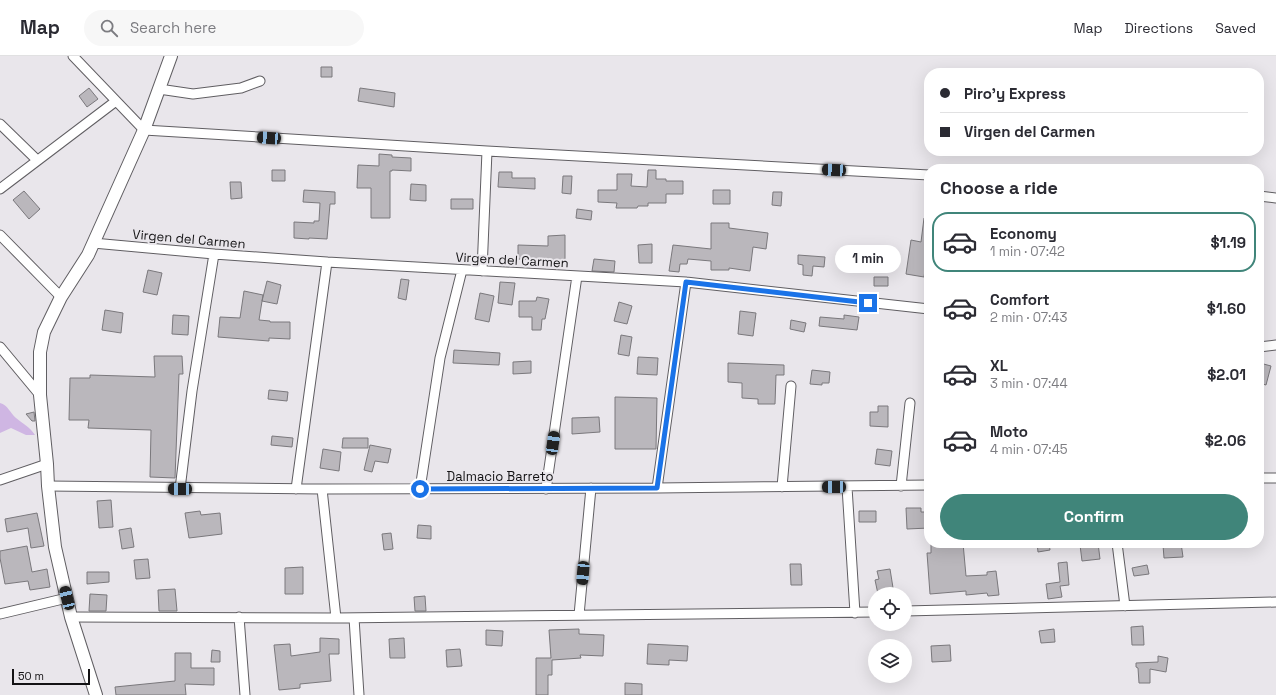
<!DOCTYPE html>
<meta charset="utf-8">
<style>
body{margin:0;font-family:"Space Grotesk",sans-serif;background:#f7f7f7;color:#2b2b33;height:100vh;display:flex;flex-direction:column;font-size:15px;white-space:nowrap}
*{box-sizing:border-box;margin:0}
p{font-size:13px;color:#7c7c81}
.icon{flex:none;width:22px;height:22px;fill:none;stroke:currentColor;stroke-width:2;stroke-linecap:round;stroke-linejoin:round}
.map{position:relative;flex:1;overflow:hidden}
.panel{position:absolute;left:924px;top:108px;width:340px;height:384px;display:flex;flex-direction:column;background:#fff;border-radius:16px;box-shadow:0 4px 16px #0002}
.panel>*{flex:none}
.hud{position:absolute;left:924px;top:12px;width:340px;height:88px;border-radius:16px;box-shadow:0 4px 16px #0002;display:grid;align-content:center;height:88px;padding:0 16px;background:#fff}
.fabs{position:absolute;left:868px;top:531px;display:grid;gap:8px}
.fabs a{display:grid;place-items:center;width:44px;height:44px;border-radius:50%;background:#fff;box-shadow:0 4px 16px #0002;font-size:20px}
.scale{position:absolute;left:12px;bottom:10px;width:78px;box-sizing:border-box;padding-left:4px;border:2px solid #131214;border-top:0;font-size:11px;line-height:14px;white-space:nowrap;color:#131214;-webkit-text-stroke:3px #e9e6eb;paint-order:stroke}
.end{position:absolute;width:18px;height:18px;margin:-9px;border:5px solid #1a73e8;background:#fff;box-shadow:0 0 0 2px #fff}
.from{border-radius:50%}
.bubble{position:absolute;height:28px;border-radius:14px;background:#fff;box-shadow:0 4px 16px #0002;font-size:13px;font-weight:700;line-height:28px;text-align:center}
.car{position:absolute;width:12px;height:24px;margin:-12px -6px;border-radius:5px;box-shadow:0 0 3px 1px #0007;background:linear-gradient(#222 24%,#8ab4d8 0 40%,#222 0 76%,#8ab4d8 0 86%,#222 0)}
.hud b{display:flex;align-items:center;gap:14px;height:38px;font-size:15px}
.hud b+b{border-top:1px solid #e1e1e2}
.hud i{width:10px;height:10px;background:#2b2b33}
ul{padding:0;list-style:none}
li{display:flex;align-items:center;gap:12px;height:60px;margin:0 8px 6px;padding:0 8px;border:2px solid transparent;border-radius:16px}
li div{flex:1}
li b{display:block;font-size:15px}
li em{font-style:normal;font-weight:700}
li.current{border-color:#40857a}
li>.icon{width:36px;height:36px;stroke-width:1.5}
h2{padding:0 16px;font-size:18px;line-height:48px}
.cta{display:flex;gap:8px;margin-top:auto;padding:8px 16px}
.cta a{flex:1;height:46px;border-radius:24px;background:#40857a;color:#fff;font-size:16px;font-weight:700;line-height:46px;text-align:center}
header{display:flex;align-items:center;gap:24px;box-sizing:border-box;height:56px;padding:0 20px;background:#fff;border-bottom:1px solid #e1e1e2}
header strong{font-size:19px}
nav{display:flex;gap:22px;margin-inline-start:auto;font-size:14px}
.search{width:280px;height:36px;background:#f7f7f7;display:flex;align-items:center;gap:10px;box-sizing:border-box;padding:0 14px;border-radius:22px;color:#7c7c81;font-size:15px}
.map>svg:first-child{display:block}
</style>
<header>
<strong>Map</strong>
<div class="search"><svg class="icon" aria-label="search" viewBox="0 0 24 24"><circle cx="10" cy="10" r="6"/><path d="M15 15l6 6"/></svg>Search here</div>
<nav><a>Map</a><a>Directions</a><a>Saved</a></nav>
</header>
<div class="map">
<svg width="1276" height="639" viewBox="0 0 1276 639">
<rect width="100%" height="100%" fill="#e9e6eb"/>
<path fill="#cfb6e3" d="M0 347C8 349 10 357 16 362 24 369 29 370 35 379H26L11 372 0 377Z"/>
<path fill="#bab7bc" stroke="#7a787c" d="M321 11H332V21H321Z
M89 32 98 43 87 51 79 40Z
M360 32 395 37 394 51 358 45Z
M379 98 392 99V101L411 102V115L392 114V115H390V162H371V132H357L358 109 379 110Z
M272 114H285V125H272Z
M648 114H656V123H666V125H683V138H666V147H648V150H638L637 152H616L617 147 598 146V134H617V118H632L631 130 647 131Z
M499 116H512V122H535V133L498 131Z
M563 120H572L571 138 562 137Z
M230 126H241L242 142 231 143Z
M411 128 426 129V145L410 144Z
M304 134 335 136V148H330L327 183 309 182V183L294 182V166L314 167V165H319L320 147 303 146Z
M713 134H730V148H713Z
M24 135 40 153 29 163 13 144Z
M773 136H782L781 150 772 149Z
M451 143H473V153H451Z
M577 153 592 155 591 164 576 162Z
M924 162H929V189L924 221 906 218 911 184 921 186Z
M711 167H729V172L768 177 766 193 753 191 750 215 729 212V214H711V205L688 203 687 208H680L679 216 669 215 673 189 711 193Z
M565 179V208H548V204L518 203V189L548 190V180Z
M652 188V207H639L638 189Z
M798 199 825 201 824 211 813 210 812 220 803 219V209L798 208Z
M594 203 615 205 614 216 592 215Z
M148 214 162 217 157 239 143 236Z
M874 221H888V230H874Z
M401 223 409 224 406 244 398 242Z
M267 225 281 229 277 248 262 245Z
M500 226 515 227 512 249 498 247Z
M244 235 263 239 259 264 270 265V266H290V283L269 282V285L218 281 220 261 240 262Z
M480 237 494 240 489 266 475 263Z
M537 241 549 243 545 263H542L541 274H532V261H519V245H536Z
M619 246 632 250 627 268 614 265Z
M105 254 123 257 121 277 102 274Z
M740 255 756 257 753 280 738 278Z
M173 259 189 260 188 279 172 278Z
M844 259 859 261 857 274 819 270 820 261 844 263Z
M791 264 806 267 804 276 790 273Z
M621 279 632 281 629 300 618 298Z
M454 294 500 297 499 309 453 307Z
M154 300H182L183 318H179L175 422 150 421 151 374 88 372 89 364H69L70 322H90V319L155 321Z
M638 301 658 302 657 319 637 318Z
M531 305V317L513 318V306Z
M728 307 784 309V319H776L775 348H758V343L742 342V327L728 326Z
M1260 307 1271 310 1266 329 1259 327Z
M812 314 830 316 829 327H822V329L810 328Z
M269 334 288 336 287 345 268 343Z
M615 341 657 342 656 393H615Z
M878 350H888V371L870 370V356H878Z
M34 356 35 365H32L26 358Z
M599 361 600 376 572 378V362Z
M272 380 293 382 292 391 271 389Z
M343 382H368V392H342Z
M370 389 391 393 388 407 375 405 372 416 364 414Z
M323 393 341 396 339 415 320 412Z
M877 393 892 395 890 410 875 408Z
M111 444 113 471 99 472 97 445Z
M906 452H921V456H929V472L907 473Z
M200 455 201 459 220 457 222 478 189 482 185 457Z
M859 455H876V466H859Z
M37 457 44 490 31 492 28 472 7 476 5 463Z
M418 469 431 470V483L417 482Z
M131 472 134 491 122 493 119 474Z
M391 477 393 493 384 494 382 478Z
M931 487H963L966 520 987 519V516L996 515 999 539 988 540 987 537 966 539V535L930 538 927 497H931Z
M1037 487H1049L1050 494 1038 496Z
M1092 487H1098L1100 503 1082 505 1080 489Z
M1181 487 1183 501 1164 502 1163 489Z
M27 490 32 516 47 513 50 531 30 534 28 525 5 528 0 502V495Z
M148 503 150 522 136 523 134 504Z
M1067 506 1069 529 1060 530 1062 541 1048 543 1046 528 1060 526 1058 507Z
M790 508H801L802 529H791Z
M1147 509 1149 518 1134 520 1132 512Z
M303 511V538H285V512Z
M890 513 894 538H878L875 524 879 523 877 515Z
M87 516H109V526L87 528Z
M175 533 177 555H159L158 534Z
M90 538 107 539 106 555H89Z
M425 540 426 555H415L414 541Z
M1143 570 1144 589H1132L1131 571Z
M579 573V578L604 579 603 600 580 599 581 602 552 604V619H548V639H536V602H551L549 574Z
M1054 573 1055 586 1041 587 1039 575Z
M486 574 503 575 502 590 486 589Z
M320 582 339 583V598H329L331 625 300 628V632L279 634 274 589 290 588 291 600 320 596Z
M404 582 405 602H390L389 583Z
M648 588 688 590 687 605 669 604V609L647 608Z
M950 589 951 605 932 606 931 590Z
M460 593 462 610 447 611 446 594Z
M212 594 220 595V606H211Z
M175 597H191V612H214V629L185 628 186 639H116L115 631 175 625Z
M1158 600 1168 602 1166 616 1150 613V627H1139L1138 612 1136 611V607L1158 606Z
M625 627 642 628V639H625Z"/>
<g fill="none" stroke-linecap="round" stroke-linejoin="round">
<defs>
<path id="minor" d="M73 0 144 74 487 95 929 119
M159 33 193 38 241 32 260 25
M0 68 37 104
M0 133 116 45
M1259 140 1276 142
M0 179 61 241
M93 187 214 198 327 206 686 226 929 253
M482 215 487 95
M0 291 40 339
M1259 291 1276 289
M1259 422H1276
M0 424 47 408
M48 430 322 433 657 432 929 429
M901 430 910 347
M782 431 791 330
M847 431 855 557
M657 432 686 226
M180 433 192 335 214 198
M296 433 327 206
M322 433 336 562
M420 433 440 302 462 214
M546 433 577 220
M1117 487 1125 550
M905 555 1276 546
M0 558 67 542
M579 559 591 432
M71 561 336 562 875 556
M239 561 245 639
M354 562 359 639"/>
<path id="secondary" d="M96 639 71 561 55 491 48 430 47 408 40 339V296L44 276 61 241 88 199 144 74 171 0"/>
</defs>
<use href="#minor" stroke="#605e62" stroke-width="11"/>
<use href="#secondary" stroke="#605e62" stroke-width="14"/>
<use href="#minor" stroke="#fff" stroke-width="9"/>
<use href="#secondary" stroke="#fff" stroke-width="12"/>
</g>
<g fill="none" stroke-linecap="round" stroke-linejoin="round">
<path stroke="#1a73e8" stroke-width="5" d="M420 433 657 432 686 226 868 247"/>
</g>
<g text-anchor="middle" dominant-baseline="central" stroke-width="4" stroke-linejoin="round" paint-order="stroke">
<g font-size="13" fill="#131214" stroke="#e9e6eb">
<text transform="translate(189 183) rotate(5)">Virgen del Carmen</text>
<text transform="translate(512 204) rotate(3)">Virgen del Carmen</text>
<text x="500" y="420">Dalmacio Barreto</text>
</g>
</g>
</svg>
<div class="fabs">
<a><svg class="icon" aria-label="locate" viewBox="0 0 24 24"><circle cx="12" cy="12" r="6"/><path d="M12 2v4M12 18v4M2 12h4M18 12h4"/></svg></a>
<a><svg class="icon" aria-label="layers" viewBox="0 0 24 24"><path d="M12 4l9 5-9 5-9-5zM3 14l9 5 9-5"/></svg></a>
</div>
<div class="scale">50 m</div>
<i class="end from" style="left:420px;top:433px"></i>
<i class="end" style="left:868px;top:247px"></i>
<div class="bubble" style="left:835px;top:189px;width:66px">1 min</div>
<i class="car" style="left:269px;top:82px;rotate:274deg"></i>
<i class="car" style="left:834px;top:114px;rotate:273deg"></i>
<i class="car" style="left:553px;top:387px;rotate:8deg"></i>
<i class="car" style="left:834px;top:431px;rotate:270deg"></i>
<i class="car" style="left:180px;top:433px;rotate:271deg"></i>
<i class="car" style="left:583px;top:517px;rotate:185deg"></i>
<i class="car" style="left:67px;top:542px;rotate:346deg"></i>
<div class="hud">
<b><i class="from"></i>Piro'y Express</b>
<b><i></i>Virgen del Carmen</b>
</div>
<section class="panel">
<h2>Choose a ride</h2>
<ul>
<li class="current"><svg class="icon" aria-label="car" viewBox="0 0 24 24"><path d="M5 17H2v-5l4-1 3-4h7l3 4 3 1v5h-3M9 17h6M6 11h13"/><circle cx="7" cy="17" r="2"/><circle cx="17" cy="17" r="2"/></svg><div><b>Economy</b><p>1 min · 07:42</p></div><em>$1.19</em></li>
<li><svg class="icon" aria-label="car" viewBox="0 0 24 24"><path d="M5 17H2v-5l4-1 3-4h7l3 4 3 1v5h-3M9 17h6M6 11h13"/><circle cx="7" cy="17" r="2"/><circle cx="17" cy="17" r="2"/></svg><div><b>Comfort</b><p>2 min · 07:43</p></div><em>$1.60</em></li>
<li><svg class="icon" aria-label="car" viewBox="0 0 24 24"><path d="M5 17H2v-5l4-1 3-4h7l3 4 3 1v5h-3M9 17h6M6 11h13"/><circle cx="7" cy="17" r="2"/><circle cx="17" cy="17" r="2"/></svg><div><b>XL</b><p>3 min · 07:44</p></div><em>$2.01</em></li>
<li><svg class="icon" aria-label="car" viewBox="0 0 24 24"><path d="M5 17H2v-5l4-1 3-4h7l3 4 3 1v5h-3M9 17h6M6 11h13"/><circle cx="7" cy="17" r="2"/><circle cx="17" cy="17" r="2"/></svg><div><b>Moto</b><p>4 min · 07:45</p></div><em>$2.06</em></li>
</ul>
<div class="cta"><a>Confirm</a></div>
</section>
</div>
